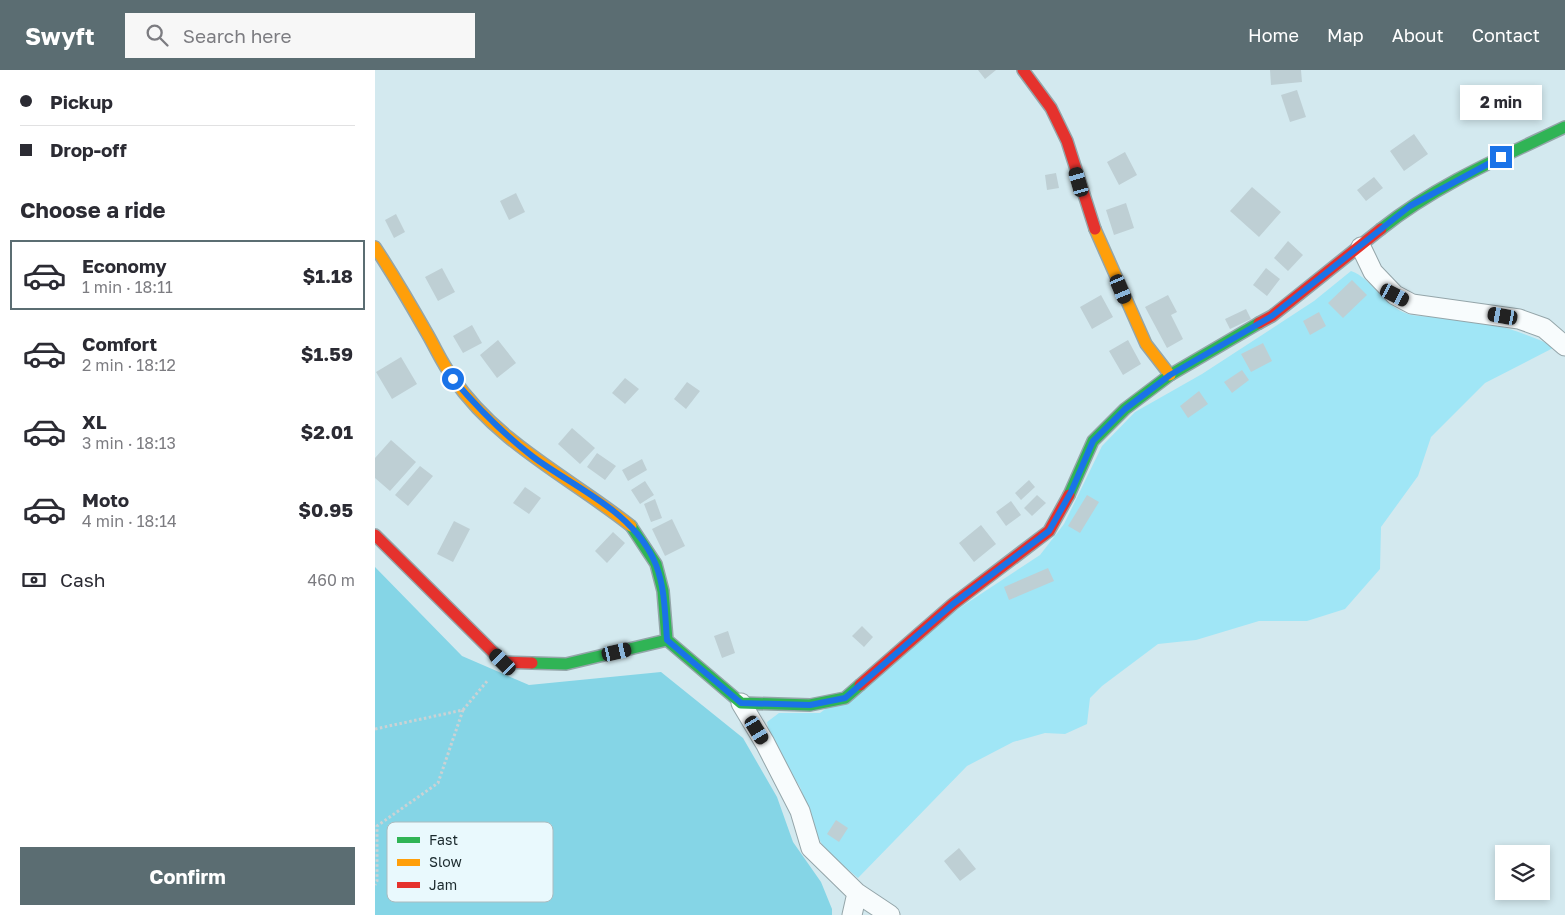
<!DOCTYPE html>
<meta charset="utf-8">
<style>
body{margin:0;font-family:"Golos Text",sans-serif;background:#f7f7f7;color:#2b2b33;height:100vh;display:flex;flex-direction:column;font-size:19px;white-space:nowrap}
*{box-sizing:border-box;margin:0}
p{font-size:16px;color:#7c7c81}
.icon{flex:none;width:28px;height:28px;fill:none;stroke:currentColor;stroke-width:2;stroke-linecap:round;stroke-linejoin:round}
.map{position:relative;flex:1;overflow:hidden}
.side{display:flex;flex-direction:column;background:#fff;width:375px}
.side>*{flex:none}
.hud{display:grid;align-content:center;height:110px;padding:0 20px;background:#fff}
.fabs{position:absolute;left:1120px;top:775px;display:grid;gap:10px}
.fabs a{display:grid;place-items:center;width:55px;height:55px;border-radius:0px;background:#fff;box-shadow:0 2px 8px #0003;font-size:25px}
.end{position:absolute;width:22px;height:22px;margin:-11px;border:6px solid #1a73e8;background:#fff;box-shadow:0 0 0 2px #fff}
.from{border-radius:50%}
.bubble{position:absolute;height:35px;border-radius:0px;background:#fff;box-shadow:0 2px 8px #0003;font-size:16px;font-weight:700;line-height:35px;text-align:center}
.car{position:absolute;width:15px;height:30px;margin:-15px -8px;border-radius:6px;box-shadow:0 0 4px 1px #0007;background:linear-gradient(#222 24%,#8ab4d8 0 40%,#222 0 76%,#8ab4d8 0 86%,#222 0)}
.hud b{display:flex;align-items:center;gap:18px;height:48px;font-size:19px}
.hud b+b{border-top:1px solid #e1e1e2}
.hud i{width:12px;height:12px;background:#2b2b33}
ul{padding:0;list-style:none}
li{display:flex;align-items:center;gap:15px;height:70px;margin:0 10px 8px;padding:0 10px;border:2px solid transparent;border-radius:0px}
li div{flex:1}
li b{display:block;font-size:19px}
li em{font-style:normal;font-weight:700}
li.active{border-color:#5b6d72}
li>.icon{width:45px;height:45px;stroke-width:1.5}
h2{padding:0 20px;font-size:22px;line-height:60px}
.pay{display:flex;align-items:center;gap:12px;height:55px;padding:0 20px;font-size:19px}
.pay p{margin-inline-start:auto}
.cta{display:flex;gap:10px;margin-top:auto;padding:10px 20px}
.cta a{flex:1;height:58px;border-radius:0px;background:#5b6d72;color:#fff;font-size:20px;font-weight:700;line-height:58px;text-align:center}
header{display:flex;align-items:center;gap:30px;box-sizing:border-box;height:70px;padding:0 25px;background:#5b6d72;color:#fff}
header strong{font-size:24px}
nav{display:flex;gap:28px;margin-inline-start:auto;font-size:18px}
.search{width:350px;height:45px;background:#f7f7f7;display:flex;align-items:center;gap:12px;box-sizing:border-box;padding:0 18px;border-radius:0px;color:#7c7c81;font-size:19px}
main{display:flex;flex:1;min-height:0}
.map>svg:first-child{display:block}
</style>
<header>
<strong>Swyft</strong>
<div class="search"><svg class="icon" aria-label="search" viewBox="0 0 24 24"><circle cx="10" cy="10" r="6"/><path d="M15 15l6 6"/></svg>Search here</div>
<nav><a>Home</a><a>Map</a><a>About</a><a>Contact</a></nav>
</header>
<main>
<section class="side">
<div class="hud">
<b><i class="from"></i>Pickup</b>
<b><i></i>Drop-off</b>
</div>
<h2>Choose a ride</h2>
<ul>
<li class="active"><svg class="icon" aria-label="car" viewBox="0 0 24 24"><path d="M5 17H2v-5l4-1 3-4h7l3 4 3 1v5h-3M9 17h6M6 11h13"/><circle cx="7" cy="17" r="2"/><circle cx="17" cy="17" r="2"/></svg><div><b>Economy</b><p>1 min · 18:11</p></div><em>$1.18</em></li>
<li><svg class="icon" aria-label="car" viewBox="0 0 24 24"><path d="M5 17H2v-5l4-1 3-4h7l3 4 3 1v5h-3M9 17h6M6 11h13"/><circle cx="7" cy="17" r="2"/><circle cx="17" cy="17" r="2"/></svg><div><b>Comfort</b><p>2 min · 18:12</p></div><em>$1.59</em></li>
<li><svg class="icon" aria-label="car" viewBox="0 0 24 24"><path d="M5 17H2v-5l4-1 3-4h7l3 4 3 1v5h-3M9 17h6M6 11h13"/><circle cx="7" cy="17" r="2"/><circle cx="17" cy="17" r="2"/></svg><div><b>XL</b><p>3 min · 18:13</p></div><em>$2.01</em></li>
<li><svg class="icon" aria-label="car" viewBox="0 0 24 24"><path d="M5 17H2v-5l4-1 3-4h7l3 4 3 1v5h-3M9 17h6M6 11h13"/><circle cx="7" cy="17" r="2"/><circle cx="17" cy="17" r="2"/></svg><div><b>Moto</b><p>4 min · 18:14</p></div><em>$0.95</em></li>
</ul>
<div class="pay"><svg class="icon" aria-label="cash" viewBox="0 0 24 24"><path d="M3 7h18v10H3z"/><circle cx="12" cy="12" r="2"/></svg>Cash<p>460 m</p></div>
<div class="cta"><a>Confirm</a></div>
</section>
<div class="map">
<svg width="1190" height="845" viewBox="0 0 1190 845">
<rect width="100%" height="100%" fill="#d3e9ef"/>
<path fill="#a0e6f6" d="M976 201C997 208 1008 236 1033 244 1046 248 1064 246 1078 247 1115 252 1147 261 1180 277L1110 313 1056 367 1043 406 1006 457 1005 499 970 539 932 551H884L821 570 783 574 727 616 715 628 712 654 690 664 670 663 638 672 592 696 483 808 451 781 441 764 425 717 396 671 392 652 404 643H445L586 537 665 485 689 454 727 376 760 342 827 304 939 231Z"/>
<path fill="#85d5e6" d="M0 497 87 586 154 615 286 602 368 668 402 727 418 772 446 812 457 839V845H0Z"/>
<path fill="#becfd4" d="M603 0H621L610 9Z
M895 0H926L927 12 896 15Z
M922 20 931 47 915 52 906 25Z
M1039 64 1053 84 1029 101 1015 81Z
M750 82 762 105 744 115 732 92Z
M681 103 684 118 672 120 670 105Z
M999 107 1008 118 991 131 982 120Z
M877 117 906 142 884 167 855 141Z
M141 123 150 142 134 150 125 131Z
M751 133 759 158 739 165 731 140Z
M21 144 30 162 19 168 10 150Z
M913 171 928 185 913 201 899 188Z
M67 198 80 222 63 231 50 207Z
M891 198 905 209 892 226 878 215Z
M977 210 992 225 968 248 953 233Z
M726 225 738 247 717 259 705 237Z
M793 225 802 242 796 245 808 269 792 278 770 237Z
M871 239 876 249 855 259 850 249Z
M944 242 951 256 935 265 928 251Z
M97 255 107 273 88 283 78 266Z
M123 270 141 293 122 308 105 285Z
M753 270 766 294 748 305 734 281Z
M888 273 897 291 876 302 866 284Z
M26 287 42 314 17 329 1 302Z
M867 300 874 310 857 323 849 312Z
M250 308 264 319 250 334 237 323Z
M312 312 325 321 311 339 299 329Z
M824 321 833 334 813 348 805 336Z
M197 358 220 378 205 394 183 374Z
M16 370 41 392 15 421 0 408V388Z
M222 383 241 396 230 410 212 397Z
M267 389 272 400 253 411 247 400Z
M45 396 58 406 33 436 20 425Z
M654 410 660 417 646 430 640 423Z
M270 411 279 425 265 434 256 420Z
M150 417 166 428 154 444 138 433Z
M662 425 671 433 657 446 649 438Z
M712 425 724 432 705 463 693 456Z
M280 429 287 448 276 452 269 434Z
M636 431 646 445 631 456 621 442Z
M297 449 310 476 290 486 277 459Z
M79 451 95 459 78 492 62 484Z
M606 455 621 474 599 492 584 473Z
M238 462 250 473 232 493 220 481Z
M673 498 679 511 634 530 629 517Z
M487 556 498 567 489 577 477 566Z
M353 561 360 583 347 588 339 566Z
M461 750 473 758 464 772 452 764Z
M584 778 601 799 585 811 569 791Z"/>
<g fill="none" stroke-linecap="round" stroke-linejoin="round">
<defs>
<path id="street" d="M986 177 998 202 1020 225 1037 234 1144 249 1169 258 1190 276
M366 633 390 673 425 741 436 778 482 823 515 845
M477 845 482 823"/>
<path id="fast" d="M1006 159C1061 115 1127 87 1190 57
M694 425 718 371 750 339 795 305 884 253
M256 456 281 494 288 521 292 570 366 633 435 635 470 628 485 615
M157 593 191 594 292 570"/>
<path id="slow" d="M720 159 771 274 795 305
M0 177C19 206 36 235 53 265 61 279 68 295 78 308 122 373 197 409 256 456"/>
<path id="jam" d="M648 0 676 38 692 71 720 159
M884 253 897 246 1006 159
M0 465 128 592 157 593
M485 615 578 534 674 461 694 425"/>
</defs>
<use href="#street" stroke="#94a5a9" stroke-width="21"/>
<use href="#fast" stroke="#94a5a9" stroke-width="14"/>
<use href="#slow" stroke="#94a5a9" stroke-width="14"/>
<use href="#jam" stroke="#94a5a9" stroke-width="14"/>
<path stroke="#cbd2d4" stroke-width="3" stroke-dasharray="2.5 2.5" stroke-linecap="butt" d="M88 640 113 610
M0 659 88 640 63 713 2 756V811L0 815"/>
<use href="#street" stroke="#f8fcfd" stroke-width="19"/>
<use href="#fast" stroke="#30b455" stroke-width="11"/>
<use href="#slow" stroke="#ff9f0a" stroke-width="11"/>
<use href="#jam" stroke="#e5322d" stroke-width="11"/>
</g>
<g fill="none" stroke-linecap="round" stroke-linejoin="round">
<path stroke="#1a73e8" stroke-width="6" d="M78 309C102 337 127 363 157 386 199 418 260 441 281 495 290 518 290 545 292 570L366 633 435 635 470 628 578 534 674 461 696 422 718 371 750 339 795 305 897 246 1035 136 1126 87"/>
</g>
<rect x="12" y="752" width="166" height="80" rx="8" fill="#e9f9fd" stroke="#abbbbf" stroke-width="1"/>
<rect x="22" y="767" width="23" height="6" fill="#30b455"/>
<rect x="22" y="789" width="23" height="7" fill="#ff9f0a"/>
<rect x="22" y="812" width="23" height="6" fill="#e5322d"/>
<g font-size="14" fill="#1b2a2e">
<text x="54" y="775">Fast</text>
<text x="54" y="797">Slow</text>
<text x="54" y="820">Jam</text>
</g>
</svg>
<div class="fabs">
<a><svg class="icon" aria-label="layers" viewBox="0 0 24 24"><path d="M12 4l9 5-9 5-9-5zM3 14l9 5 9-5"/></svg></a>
</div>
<i class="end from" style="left:78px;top:309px"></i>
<i class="end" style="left:1126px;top:87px"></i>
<div class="bubble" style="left:1085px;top:15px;width:82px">2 min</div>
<i class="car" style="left:704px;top:112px;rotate:344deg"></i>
<i class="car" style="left:746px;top:219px;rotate:157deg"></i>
<i class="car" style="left:1020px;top:225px;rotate:117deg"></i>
<i class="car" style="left:1128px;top:246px;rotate:280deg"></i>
<i class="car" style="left:242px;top:582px;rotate:77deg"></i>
<i class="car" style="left:128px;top:592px;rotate:315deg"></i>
<i class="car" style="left:382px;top:660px;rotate:149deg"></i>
</div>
</main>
